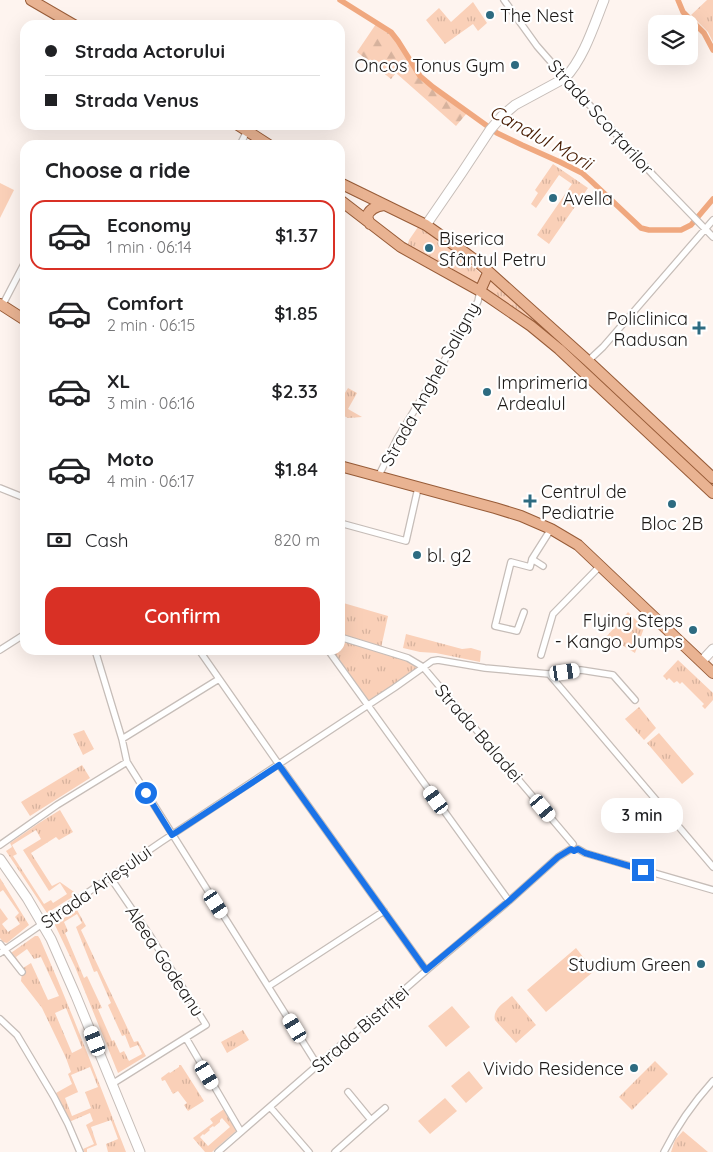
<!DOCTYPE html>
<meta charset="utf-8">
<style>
body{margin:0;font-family:Quicksand,sans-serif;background:#f2f2f2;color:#202124;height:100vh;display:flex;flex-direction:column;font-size:19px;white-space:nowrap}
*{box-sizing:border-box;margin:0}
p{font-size:16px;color:#757577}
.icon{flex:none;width:28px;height:28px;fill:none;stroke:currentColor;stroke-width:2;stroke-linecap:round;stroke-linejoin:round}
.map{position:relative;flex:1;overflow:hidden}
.side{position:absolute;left:20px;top:140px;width:325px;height:515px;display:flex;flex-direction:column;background:#fff;border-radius:15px;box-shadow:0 5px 20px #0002}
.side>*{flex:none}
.banner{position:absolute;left:20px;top:20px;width:325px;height:110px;border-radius:15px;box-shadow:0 5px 20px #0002;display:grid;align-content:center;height:110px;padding:0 25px;background:#fff}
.buttons{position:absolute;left:648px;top:15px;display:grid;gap:10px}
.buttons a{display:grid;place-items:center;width:50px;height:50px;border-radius:10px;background:#fff;box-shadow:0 5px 20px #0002;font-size:25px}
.end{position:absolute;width:22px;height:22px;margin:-11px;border:6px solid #1a73e8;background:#fff;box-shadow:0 0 0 2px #fff}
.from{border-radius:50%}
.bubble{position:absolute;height:35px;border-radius:15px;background:#fff;box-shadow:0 5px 20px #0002;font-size:16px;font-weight:600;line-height:35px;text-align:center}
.car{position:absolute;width:15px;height:30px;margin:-15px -8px;border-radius:6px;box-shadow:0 0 4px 1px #0007;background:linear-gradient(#fff 24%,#345 0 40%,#fff 0 76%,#345 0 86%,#fff 0)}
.banner b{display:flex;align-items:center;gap:18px;height:48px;font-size:19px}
.banner b+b{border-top:1px solid #e0e0e0}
.banner i{width:12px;height:12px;background:#202124}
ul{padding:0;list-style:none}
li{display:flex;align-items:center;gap:15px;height:70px;margin:0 10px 8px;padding:0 15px;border:2px solid transparent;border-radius:15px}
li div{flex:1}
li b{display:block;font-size:19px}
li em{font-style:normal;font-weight:600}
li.active{border-color:#d93025}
li>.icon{width:45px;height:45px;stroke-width:1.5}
h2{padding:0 25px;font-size:22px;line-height:60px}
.pay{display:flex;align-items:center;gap:12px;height:55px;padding:0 25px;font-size:19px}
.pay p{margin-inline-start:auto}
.cta{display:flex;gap:10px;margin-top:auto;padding:10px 25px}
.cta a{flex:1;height:58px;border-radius:15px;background:#d93025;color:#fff;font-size:20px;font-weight:600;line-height:58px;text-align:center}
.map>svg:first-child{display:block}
</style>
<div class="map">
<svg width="713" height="1152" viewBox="0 0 713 1152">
<defs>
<pattern id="grass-tufts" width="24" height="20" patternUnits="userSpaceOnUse" patternTransform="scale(1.25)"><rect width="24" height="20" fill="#fad0b8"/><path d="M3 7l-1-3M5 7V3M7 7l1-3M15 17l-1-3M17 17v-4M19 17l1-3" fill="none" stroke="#d6b29d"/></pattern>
<pattern id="forest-firs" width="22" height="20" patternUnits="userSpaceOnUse" patternTransform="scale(1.25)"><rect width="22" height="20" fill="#fad0b8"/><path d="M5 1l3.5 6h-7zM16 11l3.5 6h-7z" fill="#d6b29d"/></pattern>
</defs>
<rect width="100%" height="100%" fill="#fef4ef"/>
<path fill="url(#grass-tufts)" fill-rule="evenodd" d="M707 0H713V42L708 32 691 15Z
M473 2 487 23 478 31 473 24 445 44 426 20 439 8 451 22Z
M553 164 588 188 549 244 537 235 572 184 559 175 536 208 531 204 538 193 535 190Z
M418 227C428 231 478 267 483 277L478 285 442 267 408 244 409 240Z
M490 277 713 483V491L484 289Z
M348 388 357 393 348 409 362 417 348 418 340 414V401Z
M340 602 388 616 381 648 340 634Z
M628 612 644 628 635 653 607 636Z
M406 634 462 649 471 648 481 651 480 662 436 653 420 652 403 648Z
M340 637 393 655 423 667 367 705 328 650H340Z
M678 660 713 693V700L705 709 702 706 704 704 682 682 680 684 677 681 674 683 669 678 667 680 663 676Z
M639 707 656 728 644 740 625 719Z
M84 730 94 749 83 755 73 734Z
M659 733 694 774 682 784 647 743Z
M82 765 90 778 30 816 21 802Z
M60 810 73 832 59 840 56 837 31 853 52 886 60 882 77 894 47 913 6 851 12 847 10 843 39 823ZM36 830 41 839 23 850 49 891 60 883 67 894 53 903 51 900 44 904 13 856 17 854 12 845Z
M0 878 29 925 7 943 3 942 0 938V908L8 919 2 924 8 932 20 924 15 917 19 913 3 890 0 892Z
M77 910 86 926 81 930 134 1042 138 1041 146 1056 118 1073 75 967 55 925 56 923ZM77 914 82 923 76 927 94 972 97 971 111 1003 108 1005 122 1036 125 1035 130 1048 138 1045 142 1054 129 1061 124 1051 120 1053 114 1040 112 1041 98 1009 102 1008 87 976 84 978 65 933 68 931 64 922Z
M35 936H38L40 939C71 1009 98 1081 126 1152H108L106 1144 118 1139 111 1120 91 1127 97 1145 87 1149V1152H84L83 1149 94 1144 86 1125 93 1121 90 1113 69 1122 56 1093 72 1084 68 1074 71 1072 66 1058 42 1008 21 981 22 973 8 955ZM27 949 34 959 41 957 59 996 48 1000 31 963 23 968 16 957ZM66 1008 82 1048 72 1053 55 1013ZM90 1067 98 1087 85 1092 91 1108 72 1116 65 1098 78 1092 71 1075Z
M512 996 536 1025 516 1043 495 1020C492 1009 505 1002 512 996Z
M243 1030 249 1040 227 1053 221 1042Z
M655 1061 668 1074 632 1110 619 1097Z
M179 1065H181L204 1101 188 1111 184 1105 187 1103 178 1091 173 1094 165 1080 162 1081 161 1078 169 1072 170 1073 179 1067Z
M224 1109 237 1130 212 1152H205L193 1138 213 1123 210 1119ZM222 1118 230 1127 208 1146 200 1137 203 1134 204 1135 210 1130 209 1129 213 1126 214 1127 220 1122V1120Z
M683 1131 708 1152H671L675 1140Z"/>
<path fill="url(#forest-firs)" d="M376 24 390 34 397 43 415 71 423 82 467 113 456 126 396 73 391 79 357 52Z"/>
<path fill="#fad0b8" d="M0 183 14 190 0 218Z
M677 755 692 773 682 781 667 763Z
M576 948 594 971 546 1012 527 990Z
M452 1006 470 1027 446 1047 428 1026Z
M469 1071 483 1088 466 1103 451 1086Z
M445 1098 457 1111 430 1134 418 1121Z"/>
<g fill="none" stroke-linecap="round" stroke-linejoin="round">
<path stroke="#f0a87f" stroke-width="5.5" d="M340 0 391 32 398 41 420 76 433 87 497 133 522 145 560 162 582 173 590 180 641 228 649 230H681L691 225 713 199
M678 0 683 12 704 33 713 50"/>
<defs>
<path id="street" d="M504 0 537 46 565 78 654 176 713 237
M240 145 247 131
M2 306 25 262
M588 361 603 347 713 220
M378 477 397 439 447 356 462 334 478 301 480 291
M0 488 25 498
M340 523 406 541 418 488
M543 566 532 559 551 529
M524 612 517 631 495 626 511 562 530 567 532 559
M340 637 408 658 423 667 573 844
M0 650 25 634
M95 650 122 739 127 762 318 1066
M199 650 282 769 426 970
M328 650 509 901
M541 655 553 614 600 566
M549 674 713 867
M122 739 219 679
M0 845 57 805 127 762
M578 849 585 853 713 890
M110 877 151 937 206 1025 112 1084
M0 944 22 972
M0 953 161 842 394 688 432 661 438 660 485 668 549 674 581 670 613 675 635 700
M269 986 384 911
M0 1019 17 1035 54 1097 68 1124 80 1152
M186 1038 241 1132
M270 1107 309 1152
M371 1120 385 1108
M218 1152 428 969 509 901 558 857 571 849
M335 1152 371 1120 348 1092
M664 1152C677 1126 693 1103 713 1081"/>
<path id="secondary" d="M426 225 461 174 490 130 502 116 515 105 565 78C584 58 594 25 604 0
M701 662 713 649
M0 859 27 898 51 939 76 996 140 1152"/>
<path id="primary" d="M31 0 74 25
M238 125 269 145
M340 183 426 225 460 249 479 263 588 361 713 478
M340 200 401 247 480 291 531 326 559 349 713 493
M370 224 367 217C369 209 377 206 384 205
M480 291 488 273
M0 304 25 320
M340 466 495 508 521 516 551 529 578 545 713 673"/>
</defs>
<use href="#street" stroke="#c6bdb8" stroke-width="8"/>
<use href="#secondary" stroke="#c6bdb8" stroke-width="11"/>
<use href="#primary" stroke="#985c38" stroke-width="12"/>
<use href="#street" stroke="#fff" stroke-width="5.5"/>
<use href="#secondary" stroke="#fff" stroke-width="9"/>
<use href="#primary" stroke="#e9b392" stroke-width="10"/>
</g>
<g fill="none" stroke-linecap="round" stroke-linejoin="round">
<path stroke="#1a73e8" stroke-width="6" d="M146 793 172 835 279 765 426 970 509 901 558 857 571 849 574 851 578 849 585 853 643 870"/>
</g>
<g fill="#2d6b81" stroke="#fff" stroke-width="2">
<circle cx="490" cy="15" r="5"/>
<circle cx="515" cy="65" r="5"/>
<circle cx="553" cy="198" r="5"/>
<circle cx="429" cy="248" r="5"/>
<path d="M696.5 320.5h5v5h5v5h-5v5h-5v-5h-5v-5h5z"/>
<circle cx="487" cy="392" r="5"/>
<path d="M527.5 493.5h5v5h5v5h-5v5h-5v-5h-5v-5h5z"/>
<circle cx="672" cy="504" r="5"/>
<circle cx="417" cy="555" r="5"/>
<circle cx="693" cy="630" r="5"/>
<circle cx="701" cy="964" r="5"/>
<circle cx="634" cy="1068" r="5"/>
</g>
<g text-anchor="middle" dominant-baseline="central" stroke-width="4.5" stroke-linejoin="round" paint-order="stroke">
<g font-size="18" fill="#1c1917" stroke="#fff" text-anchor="start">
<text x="500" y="15">The Nest</text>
<text x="505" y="65" text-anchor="end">Oncos Tonus Gym</text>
<text x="563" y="198">Avella</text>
<text x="439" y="238">Biserica<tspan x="439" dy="21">Sfântul Petru</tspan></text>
<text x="688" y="318" text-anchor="end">Policlinica<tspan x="688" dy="21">Radusan</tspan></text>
<text x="497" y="382">Imprimeria<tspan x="497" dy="21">Ardealul</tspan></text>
<text x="541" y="491">Centrul de<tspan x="541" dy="21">Pediatrie</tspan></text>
<text x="672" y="523" text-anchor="middle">Bloc 2B</text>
<text x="427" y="555">bl. g2</text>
<text x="683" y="620" text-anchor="end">Flying Steps<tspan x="683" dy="21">- Kango Jumps</tspan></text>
<text x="691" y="964" text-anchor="end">Studium Green</text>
<text x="624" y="1068" text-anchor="end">Vivido Residence</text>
</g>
<g font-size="18" fill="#1c1917" stroke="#fff">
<text transform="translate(601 117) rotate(48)">Strada Scorțarilor</text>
<text transform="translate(430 384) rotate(-61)">Strada Anghel Saligny</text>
<text transform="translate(479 733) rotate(49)">Strada Baladei</text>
<text transform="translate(96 887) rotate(-35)">Strada Arieșului</text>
<text transform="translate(165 961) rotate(57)">Aleea Godeanu</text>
<text transform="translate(360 1029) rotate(-41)">Strada Bistriței</text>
</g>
<g font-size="19" font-style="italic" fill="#471b00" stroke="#fff">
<text transform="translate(541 137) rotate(29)">Canalul Morii</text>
</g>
</g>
</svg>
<div class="buttons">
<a><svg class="icon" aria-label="layers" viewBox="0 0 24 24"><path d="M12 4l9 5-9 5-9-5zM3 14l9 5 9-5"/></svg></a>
</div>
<i class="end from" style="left:146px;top:793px"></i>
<i class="end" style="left:643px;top:870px"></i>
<div class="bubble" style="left:601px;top:798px;width:82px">3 min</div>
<i class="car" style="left:565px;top:672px;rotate:82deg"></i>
<i class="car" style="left:436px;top:800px;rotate:324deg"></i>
<i class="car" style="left:543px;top:808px;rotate:140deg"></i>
<i class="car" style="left:216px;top:904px;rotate:147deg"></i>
<i class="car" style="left:295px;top:1028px;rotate:329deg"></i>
<i class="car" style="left:95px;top:1041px;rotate:338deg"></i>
<i class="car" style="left:207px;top:1075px;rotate:149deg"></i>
<div class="banner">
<b><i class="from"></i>Strada Actorului</b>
<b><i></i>Strada Venus</b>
</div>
<section class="side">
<h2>Choose a ride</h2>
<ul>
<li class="active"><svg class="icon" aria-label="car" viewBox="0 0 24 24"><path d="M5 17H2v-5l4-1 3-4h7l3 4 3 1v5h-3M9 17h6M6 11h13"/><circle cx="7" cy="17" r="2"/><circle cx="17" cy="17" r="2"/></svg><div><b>Economy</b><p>1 min · 06:14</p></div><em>$1.37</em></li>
<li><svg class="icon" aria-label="car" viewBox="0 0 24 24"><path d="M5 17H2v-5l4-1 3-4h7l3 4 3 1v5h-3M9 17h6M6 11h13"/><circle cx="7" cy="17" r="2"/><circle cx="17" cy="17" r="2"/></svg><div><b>Comfort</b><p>2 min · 06:15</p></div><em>$1.85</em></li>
<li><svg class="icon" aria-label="car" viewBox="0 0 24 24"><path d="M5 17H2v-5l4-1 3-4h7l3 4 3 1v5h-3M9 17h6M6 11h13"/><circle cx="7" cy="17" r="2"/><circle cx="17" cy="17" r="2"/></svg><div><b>XL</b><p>3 min · 06:16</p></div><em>$2.33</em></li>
<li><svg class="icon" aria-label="car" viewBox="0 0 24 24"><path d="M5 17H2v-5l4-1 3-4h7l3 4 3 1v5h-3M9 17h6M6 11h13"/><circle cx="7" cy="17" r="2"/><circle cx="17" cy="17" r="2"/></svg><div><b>Moto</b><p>4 min · 06:17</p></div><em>$1.84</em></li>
</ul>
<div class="pay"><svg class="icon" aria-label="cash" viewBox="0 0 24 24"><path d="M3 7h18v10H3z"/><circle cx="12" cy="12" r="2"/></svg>Cash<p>820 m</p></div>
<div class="cta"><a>Confirm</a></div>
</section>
</div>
